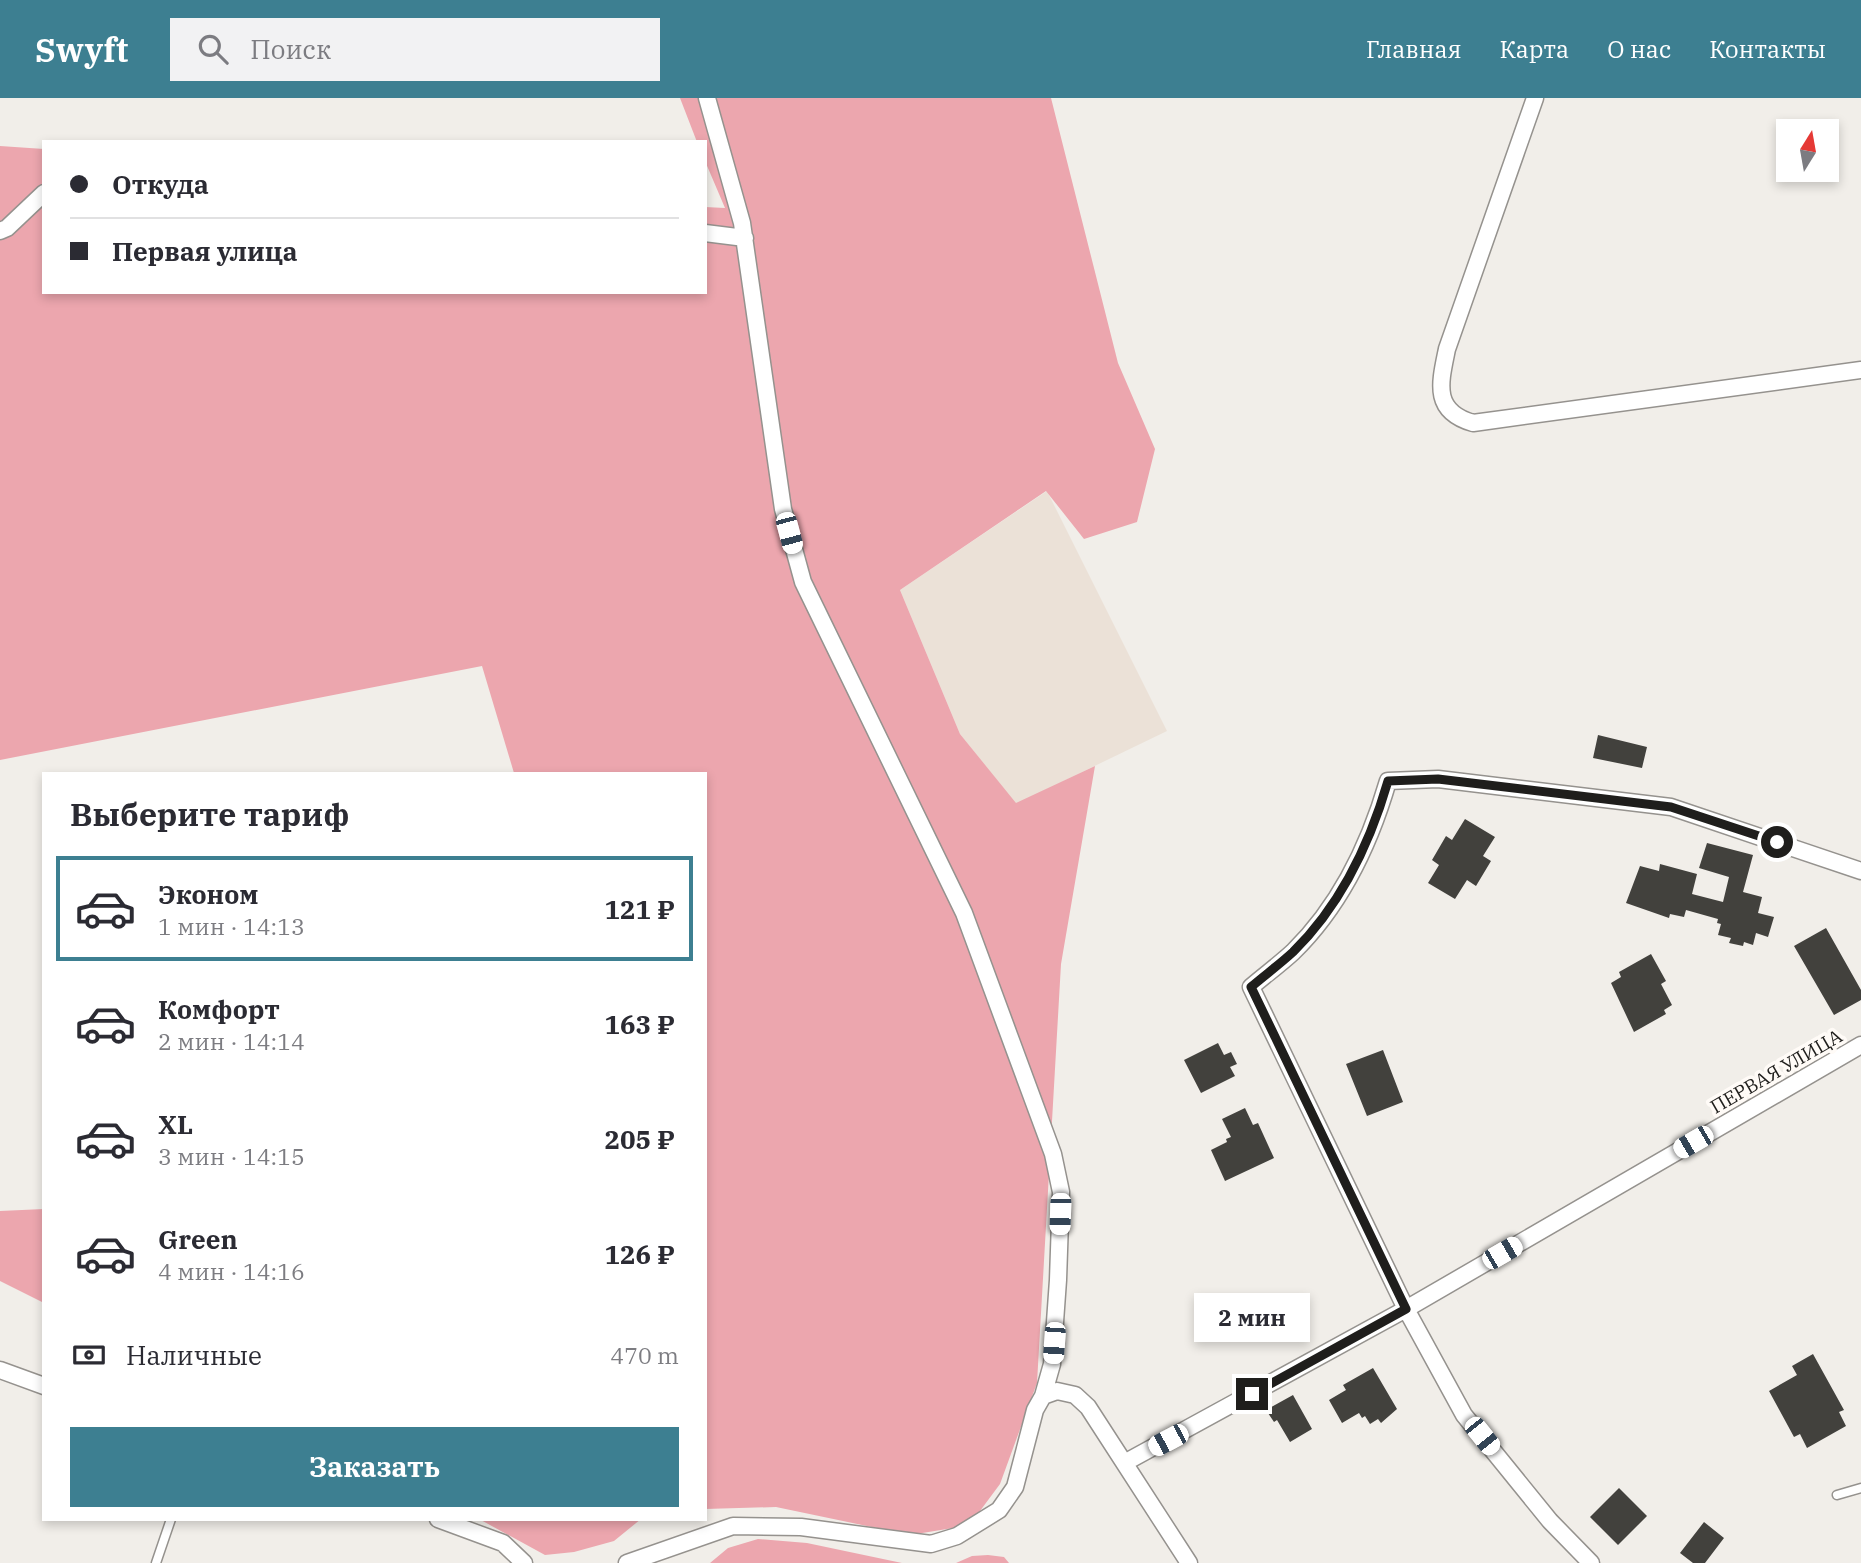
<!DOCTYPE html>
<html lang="ru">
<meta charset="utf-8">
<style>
body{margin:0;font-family:"IBM Plex Serif",serif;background:#f2f2f3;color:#2b2b33;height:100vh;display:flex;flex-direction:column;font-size:26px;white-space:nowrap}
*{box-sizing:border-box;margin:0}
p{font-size:23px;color:#7c7c81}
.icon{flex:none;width:38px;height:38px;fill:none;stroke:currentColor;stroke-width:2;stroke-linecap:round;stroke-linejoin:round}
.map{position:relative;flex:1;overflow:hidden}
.drawer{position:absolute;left:42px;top:674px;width:665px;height:749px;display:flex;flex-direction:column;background:#fff;border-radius:0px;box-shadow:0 4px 10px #0003}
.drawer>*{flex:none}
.hud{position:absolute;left:42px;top:42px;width:665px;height:154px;border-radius:0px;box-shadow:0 4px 10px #0003;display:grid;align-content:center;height:154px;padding:0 28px;background:#fff}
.needle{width:46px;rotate:11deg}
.buttons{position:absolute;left:1776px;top:21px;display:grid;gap:14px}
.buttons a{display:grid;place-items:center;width:63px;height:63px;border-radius:0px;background:#fff;box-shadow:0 4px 10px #0003;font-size:35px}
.end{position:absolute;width:32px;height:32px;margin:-16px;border:9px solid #1f1e1c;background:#fff;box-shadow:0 0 0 4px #fff}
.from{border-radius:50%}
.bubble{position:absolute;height:49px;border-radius:0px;background:#fff;box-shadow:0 4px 10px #0003;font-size:23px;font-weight:800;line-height:49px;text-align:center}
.car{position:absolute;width:21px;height:42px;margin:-21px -10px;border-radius:9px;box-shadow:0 0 5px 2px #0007;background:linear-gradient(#fff 24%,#345 0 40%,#fff 0 76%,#345 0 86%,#fff 0)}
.hud b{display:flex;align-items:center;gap:24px;height:66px;font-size:26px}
.hud b+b{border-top:2px solid #e1e1e2}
.hud i{width:18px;height:18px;background:#2b2b33}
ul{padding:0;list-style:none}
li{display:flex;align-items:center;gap:21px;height:105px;margin:0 14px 10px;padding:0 14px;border:4px solid transparent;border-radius:0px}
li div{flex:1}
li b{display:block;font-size:26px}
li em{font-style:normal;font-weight:800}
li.current{border-color:#3d7f91}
li>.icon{width:63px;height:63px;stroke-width:1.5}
h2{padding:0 28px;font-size:32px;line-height:84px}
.pay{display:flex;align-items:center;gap:18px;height:77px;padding:0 28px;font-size:26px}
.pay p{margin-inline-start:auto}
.button{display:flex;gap:14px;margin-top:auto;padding:14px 28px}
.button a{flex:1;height:80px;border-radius:0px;background:#3d7f91;color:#fff;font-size:28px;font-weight:800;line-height:80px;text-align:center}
header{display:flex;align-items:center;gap:42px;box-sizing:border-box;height:98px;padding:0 35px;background:#3d7f91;color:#fff}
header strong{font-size:33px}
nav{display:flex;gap:38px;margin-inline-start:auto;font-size:24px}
.search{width:490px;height:63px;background:#f2f2f3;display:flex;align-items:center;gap:18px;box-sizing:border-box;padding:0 24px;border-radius:0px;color:#7c7c81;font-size:26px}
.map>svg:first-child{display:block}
</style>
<header>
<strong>Swyft</strong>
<div class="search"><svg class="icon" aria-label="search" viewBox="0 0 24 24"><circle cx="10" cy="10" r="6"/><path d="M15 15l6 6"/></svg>Поиск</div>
<nav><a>Главная</a><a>Карта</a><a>О нас</a><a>Контакты</a></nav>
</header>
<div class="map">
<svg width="1861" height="1465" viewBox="0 0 1861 1465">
<rect width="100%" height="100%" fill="#f1eee9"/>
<path fill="#ebe1d7" d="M1047 393 1167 633 1016 706 960 636 900 492Z"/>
<path fill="#eca6ae" d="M680 0H1051L1118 265 1155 351 1137 424 1084 441 1046 393 900 492 960 636 1016 705 1095 668 1061 866 1037 1285 1000 1386 977 1417 953 1430 910 1437 776 1409 705 1411V676L514 675 482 568 0 662V48L44 51V194H705V109L725 110 705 63V44H697Z
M44 1111V1205L0 1183V1113Z
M479 1421H641L614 1443 574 1454 545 1457Z
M758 1441 807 1445 902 1465H710L728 1450Z
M988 1457 1004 1459 1009 1465H956L972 1458Z"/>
<path fill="#42413d" d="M1598 637 1647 649 1642 670 1593 660Z
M1465 721 1495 739 1483 758 1491 763 1476 788 1467 782 1455 801 1428 785 1439 767 1432 762 1446 738 1452 742Z
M1707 745 1753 757 1743 794 1762 799 1758 815 1774 819 1768 839 1756 835 1753 847 1744 844 1743 848 1729 845 1731 840 1718 837 1721 826 1717 825 1718 821 1686 812 1684 819 1670 816 1669 820 1626 805 1640 768 1659 773 1660 766 1697 776 1692 796 1723 804 1729 779 1699 770Z
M1826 830 1861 892V902L1834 917 1794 848Z
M1651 856 1666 883 1661 886 1672 907 1664 912 1666 916 1634 934 1611 885 1621 879 1619 874Z
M1218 945 1224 957 1231 954 1237 966 1230 969 1235 978 1201 995 1184 962Z
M1383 952 1403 1004 1367 1018 1346 966Z
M1245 1010 1253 1027 1258 1025 1274 1060 1225 1083 1211 1052 1227 1044 1226 1041 1231 1039 1222 1021Z
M1813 1256 1844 1312 1839 1314 1846 1328 1807 1350 1800 1336 1794 1339 1769 1293 1797 1277 1792 1268Z
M1373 1270 1397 1311 1381 1325 1378 1321 1370 1326 1365 1318 1362 1320 1359 1315 1342 1325 1329 1302 1346 1292 1343 1287Z
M1293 1297 1312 1331 1290 1344 1277 1322 1274 1324 1266 1312Z
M1619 1390 1647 1418 1618 1447 1590 1419Z
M1704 1424 1724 1440 1705 1465H1693L1680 1455Z"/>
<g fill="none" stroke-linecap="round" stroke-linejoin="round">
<defs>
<path id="lane" d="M1837 1397 1861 1390
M156 1465 171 1421"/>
<path id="street" d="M707 0 742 125 783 411 803 484 964 815 1053 1056 1061 1094 1058 1182 1052 1266 1043 1298
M1535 0 1447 251C1440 285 1432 313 1473 325L1861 272
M0 133 7 130 44 95
M705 135 745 140
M0 1272 44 1288
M1126 1364 1406 1211 1861 947
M438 1421 503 1445 524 1465
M627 1465 733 1428 801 1429 931 1446 957 1438 999 1412 1015 1389 1035 1312 1043 1298 1057 1293 1075 1297 1088 1309 1189 1465
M1591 1465 1550 1423 1464 1317 1406 1211 1251 889C1265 877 1280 866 1293 854 1340 808 1370 745 1388 683L1438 681 1671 709 1861 773"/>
</defs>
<use href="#lane" stroke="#95928e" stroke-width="11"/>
<use href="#street" stroke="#95928e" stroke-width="19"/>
<use href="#lane" stroke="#fff" stroke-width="8"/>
<use href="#street" stroke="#fff" stroke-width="16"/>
</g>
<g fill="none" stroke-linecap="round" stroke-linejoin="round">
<path stroke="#1f1e1c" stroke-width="9" d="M1252 1296 1406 1211 1251 889C1265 877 1280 866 1293 854 1340 808 1370 745 1388 683L1438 681 1671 709 1777 744"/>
</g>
<g text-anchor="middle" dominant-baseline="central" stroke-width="7" stroke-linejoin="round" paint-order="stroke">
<g font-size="19" fill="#1f1e1c" stroke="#fffbf7">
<text transform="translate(1776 973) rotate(-30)">ПЕРВАЯ УЛИЦА</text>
</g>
</g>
</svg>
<div class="buttons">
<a><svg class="needle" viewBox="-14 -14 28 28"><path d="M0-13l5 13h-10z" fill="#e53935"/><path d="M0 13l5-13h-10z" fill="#7c7c81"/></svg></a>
</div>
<i class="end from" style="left:1777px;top:744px"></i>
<i class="end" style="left:1252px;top:1296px"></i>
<div class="bubble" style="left:1194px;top:1195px;width:116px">2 мин</div>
<i class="car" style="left:789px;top:435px;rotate:165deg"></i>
<i class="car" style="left:1693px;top:1044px;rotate:240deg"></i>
<i class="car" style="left:1060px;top:1116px;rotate:182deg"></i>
<i class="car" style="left:1502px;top:1155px;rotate:60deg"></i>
<i class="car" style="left:1054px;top:1245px;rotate:184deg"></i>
<i class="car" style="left:1482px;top:1338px;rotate:141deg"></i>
<i class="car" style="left:1168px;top:1342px;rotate:242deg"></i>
<div class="hud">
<b><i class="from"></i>Откуда</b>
<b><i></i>Первая улица</b>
</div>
<section class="drawer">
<h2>Выберите тариф</h2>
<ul>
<li class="current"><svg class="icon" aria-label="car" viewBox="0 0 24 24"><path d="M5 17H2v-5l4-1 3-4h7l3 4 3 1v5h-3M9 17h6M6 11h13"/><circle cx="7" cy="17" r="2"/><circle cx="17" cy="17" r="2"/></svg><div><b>Эконом</b><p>1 мин · 14:13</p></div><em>121 ₽</em></li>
<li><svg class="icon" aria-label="car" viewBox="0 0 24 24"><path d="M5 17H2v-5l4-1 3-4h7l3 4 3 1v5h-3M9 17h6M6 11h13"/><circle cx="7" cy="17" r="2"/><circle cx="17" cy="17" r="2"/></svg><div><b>Комфорт</b><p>2 мин · 14:14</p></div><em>163 ₽</em></li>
<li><svg class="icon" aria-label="car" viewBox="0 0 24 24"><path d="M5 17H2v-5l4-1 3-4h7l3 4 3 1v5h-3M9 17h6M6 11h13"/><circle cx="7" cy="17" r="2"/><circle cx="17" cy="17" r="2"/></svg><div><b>XL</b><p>3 мин · 14:15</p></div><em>205 ₽</em></li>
<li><svg class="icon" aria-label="car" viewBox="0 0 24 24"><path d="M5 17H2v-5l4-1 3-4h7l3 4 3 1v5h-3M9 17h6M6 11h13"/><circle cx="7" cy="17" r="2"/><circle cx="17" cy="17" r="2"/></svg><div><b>Green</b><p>4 мин · 14:16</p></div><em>126 ₽</em></li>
</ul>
<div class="pay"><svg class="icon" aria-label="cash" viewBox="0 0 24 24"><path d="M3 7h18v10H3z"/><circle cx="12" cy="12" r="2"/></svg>Наличные<p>470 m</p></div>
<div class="button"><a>Заказать</a></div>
</section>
</div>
